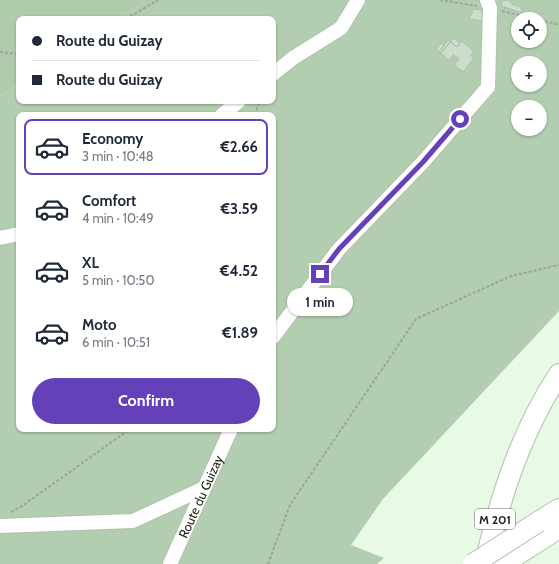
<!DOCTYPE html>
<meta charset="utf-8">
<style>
body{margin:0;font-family:Cabin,sans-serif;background:#f6f6f7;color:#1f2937;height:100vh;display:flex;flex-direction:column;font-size:15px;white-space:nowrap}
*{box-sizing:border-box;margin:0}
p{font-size:13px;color:#747a83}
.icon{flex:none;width:22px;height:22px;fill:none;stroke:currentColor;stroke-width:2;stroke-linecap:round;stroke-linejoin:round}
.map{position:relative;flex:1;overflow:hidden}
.panel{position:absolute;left:16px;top:112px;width:260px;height:320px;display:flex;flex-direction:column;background:#fff;border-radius:8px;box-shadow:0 1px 3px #0004}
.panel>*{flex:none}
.hud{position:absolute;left:16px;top:16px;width:260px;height:88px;border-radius:8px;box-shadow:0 1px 3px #0004;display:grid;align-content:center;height:88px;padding:0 16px;background:#fff}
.controls{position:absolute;left:511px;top:12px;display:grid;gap:8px}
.controls a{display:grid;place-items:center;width:36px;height:36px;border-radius:50%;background:#fff;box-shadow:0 1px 3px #0004;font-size:20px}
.end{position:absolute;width:18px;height:18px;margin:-9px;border:5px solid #6541b9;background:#fff;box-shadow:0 0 0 2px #fff}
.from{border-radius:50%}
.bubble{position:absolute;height:28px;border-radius:14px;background:#fff;box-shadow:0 1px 3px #0004;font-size:13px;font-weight:700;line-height:28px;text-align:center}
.hud b{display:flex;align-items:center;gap:14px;height:38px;font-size:15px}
.hud b+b{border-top:1px solid #e0e1e3}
.hud i{width:10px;height:10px;background:#1f2937}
ul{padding:7px 0 0;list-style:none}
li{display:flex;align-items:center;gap:12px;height:56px;margin:0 8px 6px;padding:0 8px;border:2px solid transparent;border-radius:8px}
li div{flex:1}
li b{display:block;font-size:15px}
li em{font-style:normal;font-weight:700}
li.selected{border-color:#6541b9}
li>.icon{width:36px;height:36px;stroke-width:1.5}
.cta{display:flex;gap:8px;margin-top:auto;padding:8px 16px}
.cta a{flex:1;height:46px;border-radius:24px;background:#6541b9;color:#fff;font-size:16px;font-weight:700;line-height:46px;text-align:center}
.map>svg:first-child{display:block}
</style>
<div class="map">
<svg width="559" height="564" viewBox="0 0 559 564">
<rect width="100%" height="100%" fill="#e8f9e6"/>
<path fill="#b2cdaf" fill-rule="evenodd" d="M146 0H559V311L383 499 351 545 384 558 377 564H0V96L19 83V101H273V19H117ZM518 19H540V41H518ZM518 63H540V85H518ZM518 107H540V129H518ZM19 115H273V429H19Z"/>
<path fill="#afcbab" d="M0 0H146L117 19H19V83L0 96Z"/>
<path fill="#cdddcb" stroke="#afbfad" d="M509 0 513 5 521 7 522 13 502 6 501 1Z
M474 9 482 10 483 21 469 19Z
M454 38 460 43 457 47 450 42Z
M448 40 450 42 441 53 439 52Z
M461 41 474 51 471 56 474 58 463 72 454 65 459 59 453 55 449 60 441 53 450 42 457 47Z
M441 43 444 45 439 52 436 50Z"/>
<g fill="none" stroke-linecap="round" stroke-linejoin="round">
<defs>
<g id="minor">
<path d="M273 74 293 58 341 28 358 0"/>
<path d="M222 115 239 101"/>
<path d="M0 238 19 234"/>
<path d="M273 337 339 249 423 162 488 87 490 8 487 0"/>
<path d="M0 526 133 521 204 488"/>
<path id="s1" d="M170 564 231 429"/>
</g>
<path id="highway" d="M538 522 559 509
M485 564C500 497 521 432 559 374
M503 564 559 528"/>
</defs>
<use href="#minor" stroke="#b1c1af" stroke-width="16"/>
<use href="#highway" stroke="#b1c1af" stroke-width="22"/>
<path stroke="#9aa698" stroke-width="2" stroke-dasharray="3 2" stroke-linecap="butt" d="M440 0 477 6
M502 11 535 19
M126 19 158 0
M540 20 559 25
M0 52 19 54
M255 115 259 101
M11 512 22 506 130 429
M268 564 290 505 416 319 511 276 559 265"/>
<use href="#minor" stroke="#fff" stroke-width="14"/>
<use href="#highway" stroke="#fff" stroke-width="20"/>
<defs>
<path id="highway-bridge" d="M473 564 538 522"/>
</defs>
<use href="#highway-bridge" stroke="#b1c1af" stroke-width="22" stroke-linecap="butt"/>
<use href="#highway-bridge" stroke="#fff" stroke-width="20"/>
</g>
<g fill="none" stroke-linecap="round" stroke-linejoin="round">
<path stroke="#6541b9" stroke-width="5" d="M320 274 339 249 423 162 460 119"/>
</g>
<g text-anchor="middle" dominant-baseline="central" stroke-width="3.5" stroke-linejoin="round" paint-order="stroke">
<rect fill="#fff" stroke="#636762" stroke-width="1" x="475" y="509" width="40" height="20" rx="3"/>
<g font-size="12" font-weight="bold" fill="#20261f">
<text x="495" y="519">M 201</text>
</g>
<g font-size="13" fill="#20261f" stroke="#fff">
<text stroke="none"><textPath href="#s1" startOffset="74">Route du Guizay</textPath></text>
</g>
</g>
</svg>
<div class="controls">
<a><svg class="icon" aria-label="locate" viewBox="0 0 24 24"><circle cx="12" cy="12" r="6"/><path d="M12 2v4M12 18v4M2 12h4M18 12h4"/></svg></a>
<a>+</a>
<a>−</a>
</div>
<i class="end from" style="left:460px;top:119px"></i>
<i class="end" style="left:320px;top:274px"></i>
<div class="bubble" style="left:287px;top:288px;width:66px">1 min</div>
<div class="hud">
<b><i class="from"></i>Route du Guizay</b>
<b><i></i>Route du Guizay</b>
</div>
<section class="panel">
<ul>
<li class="selected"><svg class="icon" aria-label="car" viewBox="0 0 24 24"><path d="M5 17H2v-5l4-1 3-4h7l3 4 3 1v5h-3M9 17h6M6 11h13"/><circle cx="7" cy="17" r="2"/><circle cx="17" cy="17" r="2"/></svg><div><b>Economy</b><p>3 min · 10:48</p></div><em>€2.66</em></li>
<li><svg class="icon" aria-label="car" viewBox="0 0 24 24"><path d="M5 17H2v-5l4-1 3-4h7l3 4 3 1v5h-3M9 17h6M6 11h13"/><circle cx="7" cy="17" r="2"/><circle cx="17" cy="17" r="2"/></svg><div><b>Comfort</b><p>4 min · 10:49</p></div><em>€3.59</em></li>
<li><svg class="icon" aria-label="car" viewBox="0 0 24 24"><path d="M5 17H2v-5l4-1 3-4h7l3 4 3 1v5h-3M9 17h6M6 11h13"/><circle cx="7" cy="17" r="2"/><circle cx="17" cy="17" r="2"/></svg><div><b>XL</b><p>5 min · 10:50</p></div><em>€4.52</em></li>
<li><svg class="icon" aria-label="car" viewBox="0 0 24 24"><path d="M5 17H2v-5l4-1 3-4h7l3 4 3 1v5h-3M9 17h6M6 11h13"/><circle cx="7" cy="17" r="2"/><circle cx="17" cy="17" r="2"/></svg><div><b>Moto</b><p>6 min · 10:51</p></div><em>€1.89</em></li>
</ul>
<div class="cta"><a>Confirm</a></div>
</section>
</div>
